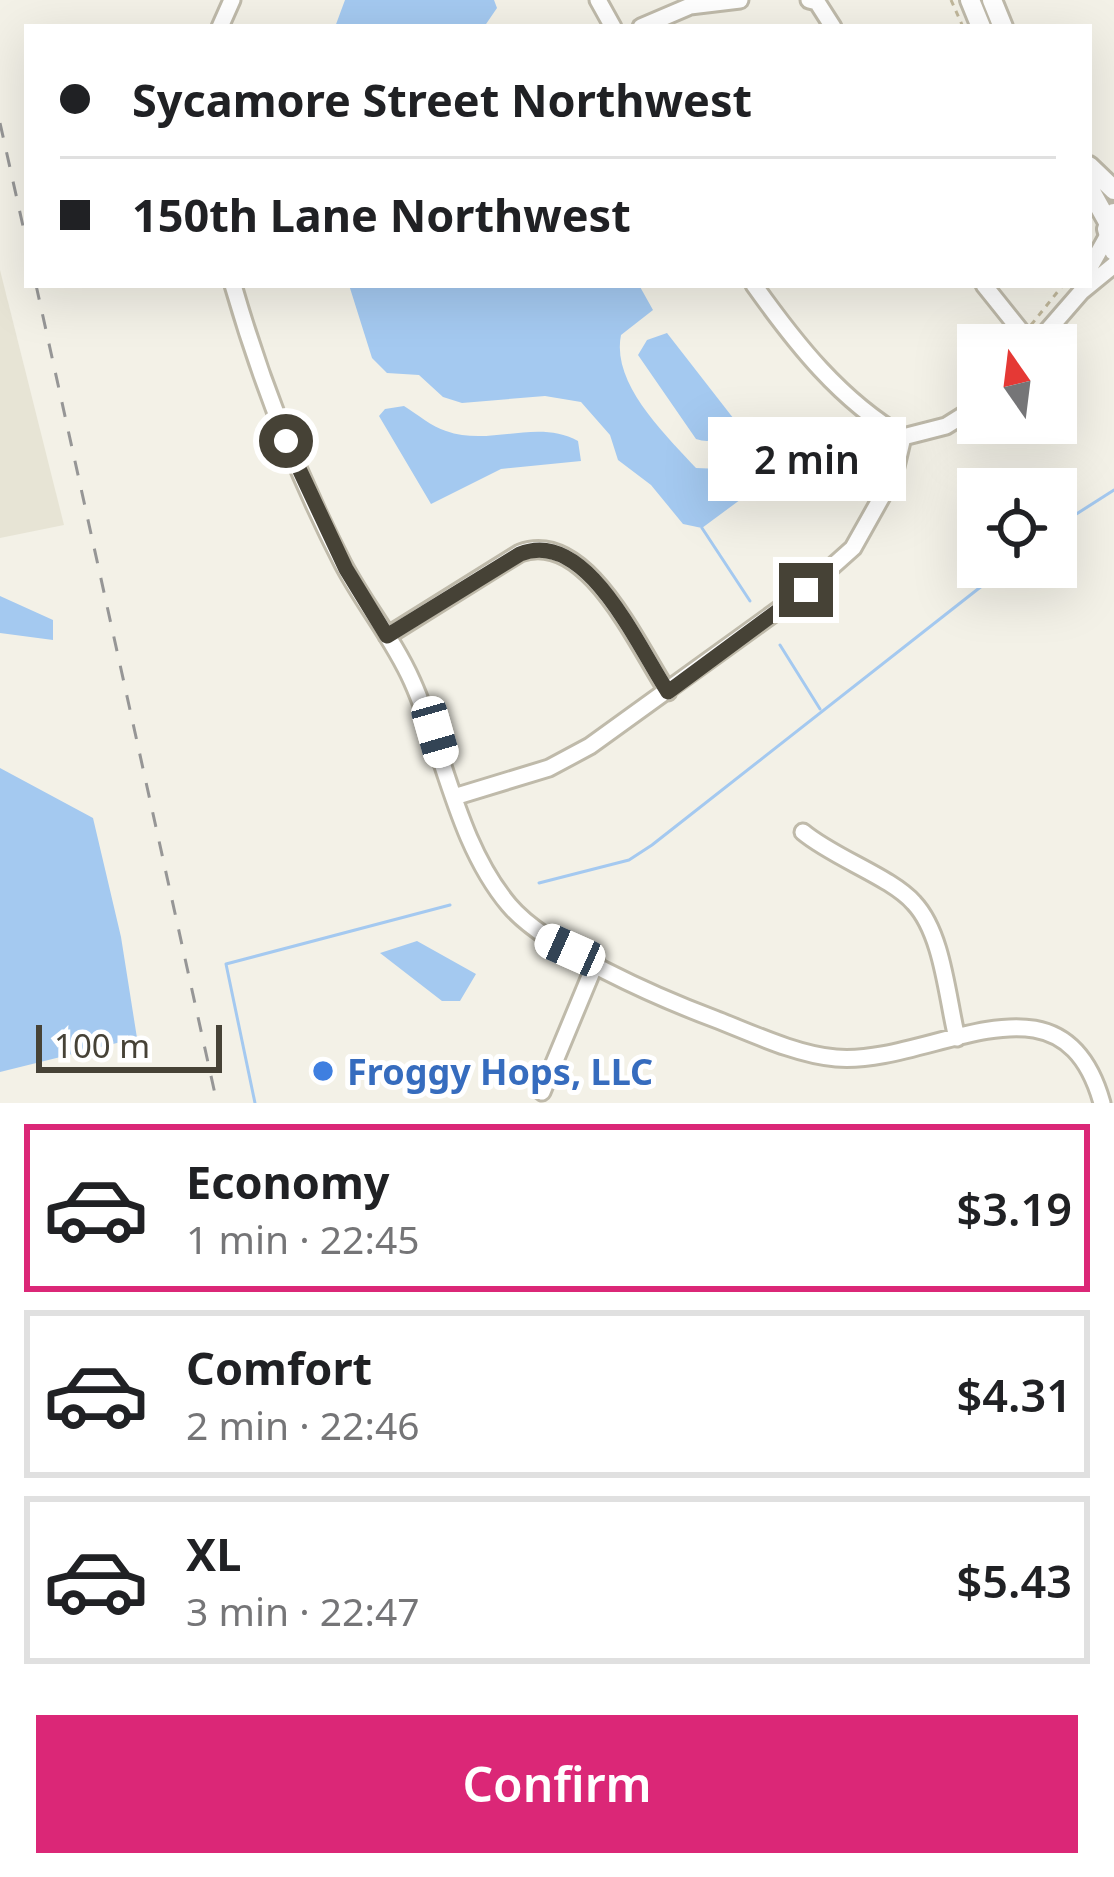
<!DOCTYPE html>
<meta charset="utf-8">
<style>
body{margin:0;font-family:"Noto Sans",sans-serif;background:#f6f6f6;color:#202124;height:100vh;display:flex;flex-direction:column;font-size:45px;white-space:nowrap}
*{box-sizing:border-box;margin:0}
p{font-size:39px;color:#757577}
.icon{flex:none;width:66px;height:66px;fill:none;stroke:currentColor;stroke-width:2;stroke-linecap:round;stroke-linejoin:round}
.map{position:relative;height:1103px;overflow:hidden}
.drawer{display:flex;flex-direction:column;background:#fff;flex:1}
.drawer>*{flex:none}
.hud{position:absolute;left:24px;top:24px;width:1068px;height:264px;border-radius:0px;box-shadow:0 12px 48px #0002;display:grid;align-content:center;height:264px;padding:0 36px;background:#fff}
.needle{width:78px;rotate:346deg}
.tools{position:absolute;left:957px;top:324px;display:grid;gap:24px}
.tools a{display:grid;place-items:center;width:120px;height:120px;border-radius:0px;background:#fff;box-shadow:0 12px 48px #0002;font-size:60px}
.scale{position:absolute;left:36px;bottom:30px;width:186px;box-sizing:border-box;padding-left:12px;border:6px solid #464236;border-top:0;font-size:33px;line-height:42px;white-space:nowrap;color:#464236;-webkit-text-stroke:9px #fff;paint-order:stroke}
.end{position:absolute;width:54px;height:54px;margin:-27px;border:15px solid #464236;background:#fff;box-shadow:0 0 0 6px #fff}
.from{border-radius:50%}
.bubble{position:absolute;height:84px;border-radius:0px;background:#fff;box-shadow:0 12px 48px #0002;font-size:39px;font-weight:600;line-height:84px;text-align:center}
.car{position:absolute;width:36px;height:72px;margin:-36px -18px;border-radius:15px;box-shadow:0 0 9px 3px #0007;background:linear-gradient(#fff 24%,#345 0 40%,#fff 0 76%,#345 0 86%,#fff 0)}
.hud b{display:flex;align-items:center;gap:42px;height:114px;font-size:45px}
.hud b+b{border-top:3px solid #e0e0e0}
.hud i{width:30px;height:30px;background:#202124}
ul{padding:21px 0 0;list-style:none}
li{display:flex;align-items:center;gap:36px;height:168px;margin:0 24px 18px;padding:0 12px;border:6px solid #e0e0e0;border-radius:0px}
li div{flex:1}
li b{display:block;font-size:45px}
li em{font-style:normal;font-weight:600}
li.active{border-color:#db2777}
li>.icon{width:108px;height:108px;stroke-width:1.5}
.cta{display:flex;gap:24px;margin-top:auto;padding:24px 36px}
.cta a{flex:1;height:138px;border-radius:0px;background:#db2777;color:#fff;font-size:48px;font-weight:600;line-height:138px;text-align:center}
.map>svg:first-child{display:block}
</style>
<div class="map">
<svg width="1114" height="1103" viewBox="0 0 1114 1103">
<rect width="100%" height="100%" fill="#f3f1e7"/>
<path fill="#e7e4d5" d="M0 270 64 525 0 538Z"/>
<path fill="#a4c9f0" d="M345 0H494L497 8 484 27H335Z
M349 285H639L653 310 621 335C611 384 666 435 696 468L721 469 755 450 787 481 784 495 752 491 702 528 683 524 651 485 618 460 610 435 581 402 545 396 462 403 443 397 419 375 387 373 372 358Z
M667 333 737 423C724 436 714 445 696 439L638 355 647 340Z
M404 406C417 414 432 427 446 431 490 447 537 418 578 441L581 461 501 469 431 504 379 416 385 409Z
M0 596 53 620V640L0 633Z
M0 768 93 818 121 937 137 1038 0 1072Z
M417 941 476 974 460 1001H442L380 953Z"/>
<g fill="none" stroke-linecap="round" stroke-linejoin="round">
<path stroke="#a4c9f0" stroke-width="3" d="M1056 527 1114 490
M702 528 750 601
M780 645 820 709
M539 883 629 860 652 845 1006 567
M255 1103 226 964 450 905"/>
<defs>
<path id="minor" d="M598 0 613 27
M809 0 817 2 833 27
M220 27 232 0
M641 27 690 6 740 0
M1089 269 1107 237
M233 285C261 382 297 474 343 564 364 604 394 640 412 681 445 754 457 843 509 905 546 949 659 998 715 1019 751 1033 797 1055 836 1058 932 1066 1062 960 1102 1103
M754 285C796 344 840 400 903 437
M984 285 1032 345
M1083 285 1081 292 1114 265
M1035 345 1081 292
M903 437 946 426 978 406
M387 636 520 553C586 528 637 645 668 692
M454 797 549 768 590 746 806 590 853 548 894 475 903 437
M803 832C834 858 891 877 914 903 943 934 947 998 957 1038
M542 1092 596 962"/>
<path id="tertiary" d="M970 0 981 27
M992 0 1003 27
M1089 166 1114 190
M1089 188 1108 222
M1114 213 1107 229 1114 251"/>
</defs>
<use href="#minor" stroke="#bfbaaa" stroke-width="21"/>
<use href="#tertiary" stroke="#bfbaaa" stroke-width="24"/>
<path stroke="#c0b79b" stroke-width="3" stroke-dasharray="6 6" stroke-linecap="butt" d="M951 0 963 27
M1031 325 1063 285"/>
<use href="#minor" stroke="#fff" stroke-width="15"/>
<use href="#tertiary" stroke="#fff" stroke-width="18"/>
<path stroke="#969696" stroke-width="3" stroke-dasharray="15 15" stroke-linecap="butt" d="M0 123 27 244
M36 285 217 1103"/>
</g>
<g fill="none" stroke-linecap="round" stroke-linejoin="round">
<path stroke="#464236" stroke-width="15" d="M286 441 346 569 387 636 520 554C586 527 637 645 668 692L806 590"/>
</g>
<circle fill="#3f7fe0" stroke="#fff" stroke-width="4.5" cx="323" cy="1071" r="12"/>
<g text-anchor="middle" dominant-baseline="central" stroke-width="10" stroke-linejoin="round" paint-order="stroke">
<g font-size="36" font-weight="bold" fill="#366cbe" stroke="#fff" text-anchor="start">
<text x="347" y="1071">Froggy Hops, LLC</text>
</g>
</g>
</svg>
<div class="tools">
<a><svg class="needle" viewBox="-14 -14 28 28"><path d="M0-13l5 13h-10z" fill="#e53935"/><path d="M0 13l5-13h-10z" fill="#757577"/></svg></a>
<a><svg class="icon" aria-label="locate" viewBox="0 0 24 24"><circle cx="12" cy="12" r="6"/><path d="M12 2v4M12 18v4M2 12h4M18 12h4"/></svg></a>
</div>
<div class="scale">100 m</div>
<i class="end from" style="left:286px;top:441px"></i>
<i class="end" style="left:806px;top:590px"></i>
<div class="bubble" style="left:708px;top:417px;width:198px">2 min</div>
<i class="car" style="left:435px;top:732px;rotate:164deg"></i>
<i class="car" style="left:570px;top:950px;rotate:294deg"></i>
<div class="hud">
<b><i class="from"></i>Sycamore Street Northwest</b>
<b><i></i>150th Lane Northwest</b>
</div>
</div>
<section class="drawer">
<ul>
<li class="active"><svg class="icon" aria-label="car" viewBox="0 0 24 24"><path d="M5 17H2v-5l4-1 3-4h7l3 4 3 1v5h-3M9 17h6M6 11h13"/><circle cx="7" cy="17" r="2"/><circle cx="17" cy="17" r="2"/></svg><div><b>Economy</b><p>1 min · 22:45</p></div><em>$3.19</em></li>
<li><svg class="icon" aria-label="car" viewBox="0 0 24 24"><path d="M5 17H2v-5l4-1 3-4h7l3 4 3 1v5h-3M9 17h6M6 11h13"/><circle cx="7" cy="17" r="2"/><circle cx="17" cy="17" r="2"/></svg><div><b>Comfort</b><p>2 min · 22:46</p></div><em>$4.31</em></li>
<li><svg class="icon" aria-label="car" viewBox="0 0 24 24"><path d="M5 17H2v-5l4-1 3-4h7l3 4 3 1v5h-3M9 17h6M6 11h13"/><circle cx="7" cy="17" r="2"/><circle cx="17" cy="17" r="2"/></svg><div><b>XL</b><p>3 min · 22:47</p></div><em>$5.43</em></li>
</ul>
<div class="cta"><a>Confirm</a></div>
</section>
